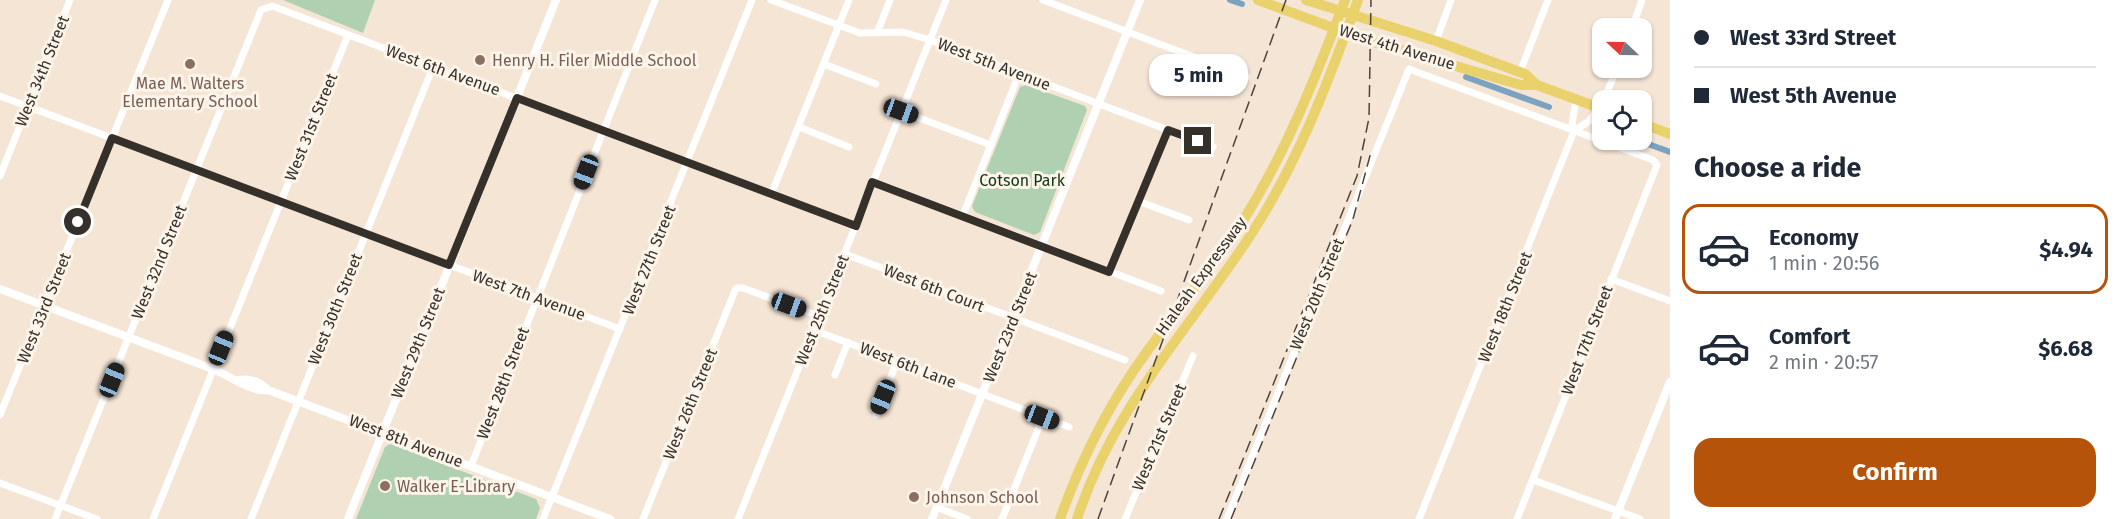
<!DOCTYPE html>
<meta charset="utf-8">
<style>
body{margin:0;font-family:"Fira Sans",sans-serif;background:#f6f6f7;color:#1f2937;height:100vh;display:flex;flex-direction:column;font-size:22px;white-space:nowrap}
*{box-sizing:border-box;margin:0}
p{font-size:20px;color:#747a83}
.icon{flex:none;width:33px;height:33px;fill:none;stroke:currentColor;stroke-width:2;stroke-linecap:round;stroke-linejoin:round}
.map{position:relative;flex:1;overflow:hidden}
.side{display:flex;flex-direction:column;background:#fff;width:450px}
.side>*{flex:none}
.banner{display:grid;align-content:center;height:132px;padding:0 24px;background:#fff}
.needle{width:39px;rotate:292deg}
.fabs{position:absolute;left:1592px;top:18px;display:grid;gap:12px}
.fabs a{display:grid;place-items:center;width:60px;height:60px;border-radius:12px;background:#fff;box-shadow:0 2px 4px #0004;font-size:30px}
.end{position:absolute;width:27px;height:27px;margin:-14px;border:8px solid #36302a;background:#fff;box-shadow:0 0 0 3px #fff}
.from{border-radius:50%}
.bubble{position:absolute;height:42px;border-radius:18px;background:#fff;box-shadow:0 2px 4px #0004;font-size:20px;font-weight:700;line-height:42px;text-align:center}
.car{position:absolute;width:18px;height:36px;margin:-18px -9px;border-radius:8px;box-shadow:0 0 4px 2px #0007;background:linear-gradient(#222 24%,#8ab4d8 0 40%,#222 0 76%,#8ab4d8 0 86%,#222 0)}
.banner b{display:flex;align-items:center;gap:21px;height:57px;font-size:22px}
.banner b+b{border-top:2px solid #e0e1e3}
.banner i{width:15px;height:15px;background:#1f2937}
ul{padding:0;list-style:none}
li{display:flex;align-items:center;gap:18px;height:90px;margin:0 12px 9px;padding:0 12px;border:3px solid transparent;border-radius:18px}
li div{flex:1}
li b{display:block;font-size:22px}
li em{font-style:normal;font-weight:700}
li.active{border-color:#b45309}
li>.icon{width:54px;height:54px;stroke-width:1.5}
h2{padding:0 24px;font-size:27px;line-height:72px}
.cta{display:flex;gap:12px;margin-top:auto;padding:12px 24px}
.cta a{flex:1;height:69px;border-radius:18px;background:#b45309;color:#fff;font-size:24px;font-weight:700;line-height:69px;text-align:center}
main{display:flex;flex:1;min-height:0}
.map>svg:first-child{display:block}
</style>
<main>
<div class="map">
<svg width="1670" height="519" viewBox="0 0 1670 519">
<rect width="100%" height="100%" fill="#f5e5d5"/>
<path fill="#afd1b2" d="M283 0H375L363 33Z
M1026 85 1085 106 1087 110 1040 232 1034 235 975 212 972 206 1020 87Z
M390 444 536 499 540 508 536 519H356L385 447Z"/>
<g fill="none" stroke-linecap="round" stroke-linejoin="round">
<path stroke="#7ba2c1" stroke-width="6" d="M1230 0 1242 4
M1466 77 1549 107
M1637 140 1670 152"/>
<path stroke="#fff" stroke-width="7" d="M771 0 860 33 903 32 930 40 1213 147
M1043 0 1247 77
M1632 28 1642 0
M877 33 890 0
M1436 41 1451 0
M824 64 876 84
M1520 72 1548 0
M0 96 620 329
M1604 100 1617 68
M901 111 991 145
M799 127 849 147
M1574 131 1572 124 1576 100
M0 176 70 0
M872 181 1161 291
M771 195 849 0
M1138 201 1189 220
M963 215 1019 74
M845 254 1125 360
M1109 272 1168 130
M1611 279 1670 301
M814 330 1069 427
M835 375 848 342
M0 415 168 0
M876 415 897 361
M471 466 655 0
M1533 480 1640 519
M0 483 97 519
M936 507 967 519
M55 519 261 10 272 6 856 226
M153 519 348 35
M251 519 433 67
M543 519 752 0
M643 519 736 288H743L819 316
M738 519 946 0
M1002 519 1043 417
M1125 519 1193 356
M1227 519 1409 69 1653 160 1657 165 1517 519
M1419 519 1574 131 1589 121 1600 107"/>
<path stroke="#fff" stroke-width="8" d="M0 289 213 369C228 375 253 393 268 390L610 519
M239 380C251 378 260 382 268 390
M348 519 556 0
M932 519 1140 0
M1615 519 1670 382"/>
<path stroke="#e9d26b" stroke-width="10" d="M1258 0 1363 39 1521 85H1537
M1306 0 1436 41 1525 74 1537 85 1602 109
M1641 123 1670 134
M1060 519C1081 459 1110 402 1148 350 1177 310 1209 271 1237 230 1284 158 1315 79 1345 0
M1077 519C1112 410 1184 335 1246 242 1297 166 1327 85 1358 0"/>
<path stroke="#4c443d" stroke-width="1.5" stroke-dasharray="12 6" stroke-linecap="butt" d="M1098 519 1286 0
M1219 519 1357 176 1369 118 1371 0
M1231 519 1353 219 1371 152"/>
</g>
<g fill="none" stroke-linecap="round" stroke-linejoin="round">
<path stroke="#36302a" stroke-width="8" d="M78 222 112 138 449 265 517 98 856 226 872 182 1109 272 1168 130 1198 141"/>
</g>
<g fill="#8d6e63" stroke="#fdf4ea" stroke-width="2">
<circle cx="480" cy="60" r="6"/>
<circle cx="190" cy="64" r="6"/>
<circle cx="385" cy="486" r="6"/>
<circle cx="914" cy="497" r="6"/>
</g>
<g text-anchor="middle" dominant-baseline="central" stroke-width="6" stroke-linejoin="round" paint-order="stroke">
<g font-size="16" fill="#36302a" stroke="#fdf4ea">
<text transform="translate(1397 47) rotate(17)">West 4th Avenue</text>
<text transform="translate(994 64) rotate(21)">West 5th Avenue</text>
<text transform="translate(443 70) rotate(20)">West 6th Avenue</text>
<text transform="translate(42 71) rotate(-68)">West 34th Street</text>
<text transform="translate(311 127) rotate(-68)">West 31st Street</text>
<text transform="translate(649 260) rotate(-68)">West 27th Street</text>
<text transform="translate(159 262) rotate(-68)">West 32nd Street</text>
<text transform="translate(1201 276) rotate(-54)">Hialeah Expressway</text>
<text transform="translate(934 288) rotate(21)">West 6th Court</text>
<text transform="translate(1317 294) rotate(-68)">West 20th Street</text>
<text transform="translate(529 295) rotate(20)">West 7th Avenue</text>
<text transform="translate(1505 307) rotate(-68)">West 18th Street</text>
<text transform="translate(44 308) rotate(-68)">West 33rd Street</text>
<text transform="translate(335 309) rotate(-68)">West 30th Street</text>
<text transform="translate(822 310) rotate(-68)">West 25th Street</text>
<text transform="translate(1010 327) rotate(-68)">West 23rd Street</text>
<text transform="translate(1587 340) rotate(-69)">West 17th Street</text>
<text transform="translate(418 343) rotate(-68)">West 29th Street</text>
<text transform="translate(908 365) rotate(21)">West 6th Lane</text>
<text transform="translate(503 383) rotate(-69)">West 28th Street</text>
<text transform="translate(690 404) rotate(-68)">West 26th Street</text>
<text transform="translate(1159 437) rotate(-67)">West 21st Street</text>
<text transform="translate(406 441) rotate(21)">West 8th Avenue</text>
</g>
<g font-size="16" fill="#785e54" stroke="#fdf4ea" text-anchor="start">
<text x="492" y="60">Henry H. Filer Middle School</text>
<text x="190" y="83" text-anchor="middle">Mae M. Walters<tspan x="190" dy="18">Elementary School</tspan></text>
<text x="397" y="486">Walker E-Library</text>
<text x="926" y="497">Johnson School</text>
</g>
<g font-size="16" fill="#0c3615" stroke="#fdf4ea">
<text x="1022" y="180">Cotson Park</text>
</g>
</g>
</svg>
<div class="fabs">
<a><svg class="needle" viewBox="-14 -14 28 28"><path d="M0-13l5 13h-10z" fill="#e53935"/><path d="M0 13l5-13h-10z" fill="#747a83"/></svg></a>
<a><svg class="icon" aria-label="locate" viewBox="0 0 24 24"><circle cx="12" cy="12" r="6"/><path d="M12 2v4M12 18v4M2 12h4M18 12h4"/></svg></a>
</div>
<i class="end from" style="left:78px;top:222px"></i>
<i class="end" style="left:1198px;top:141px"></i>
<div class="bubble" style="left:1149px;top:54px;width:99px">5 min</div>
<i class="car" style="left:901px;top:111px;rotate:110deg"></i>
<i class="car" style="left:586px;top:172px;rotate:201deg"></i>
<i class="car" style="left:789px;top:305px;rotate:110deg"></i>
<i class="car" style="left:221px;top:348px;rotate:22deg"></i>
<i class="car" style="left:112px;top:380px;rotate:22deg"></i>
<i class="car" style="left:883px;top:397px;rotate:202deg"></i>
<i class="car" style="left:1042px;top:417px;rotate:111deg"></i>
</div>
<section class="side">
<div class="banner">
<b><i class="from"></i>West 33rd Street</b>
<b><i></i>West 5th Avenue</b>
</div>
<h2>Choose a ride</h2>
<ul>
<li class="active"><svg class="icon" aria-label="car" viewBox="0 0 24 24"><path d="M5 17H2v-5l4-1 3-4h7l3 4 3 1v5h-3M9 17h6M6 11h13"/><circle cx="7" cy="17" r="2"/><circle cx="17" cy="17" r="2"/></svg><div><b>Economy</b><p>1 min · 20:56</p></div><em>$4.94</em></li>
<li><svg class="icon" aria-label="car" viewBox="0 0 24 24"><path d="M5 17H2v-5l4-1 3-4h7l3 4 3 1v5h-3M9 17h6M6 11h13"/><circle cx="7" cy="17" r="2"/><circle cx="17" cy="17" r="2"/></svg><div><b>Comfort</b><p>2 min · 20:57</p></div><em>$6.68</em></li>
</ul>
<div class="cta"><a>Confirm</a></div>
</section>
</main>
